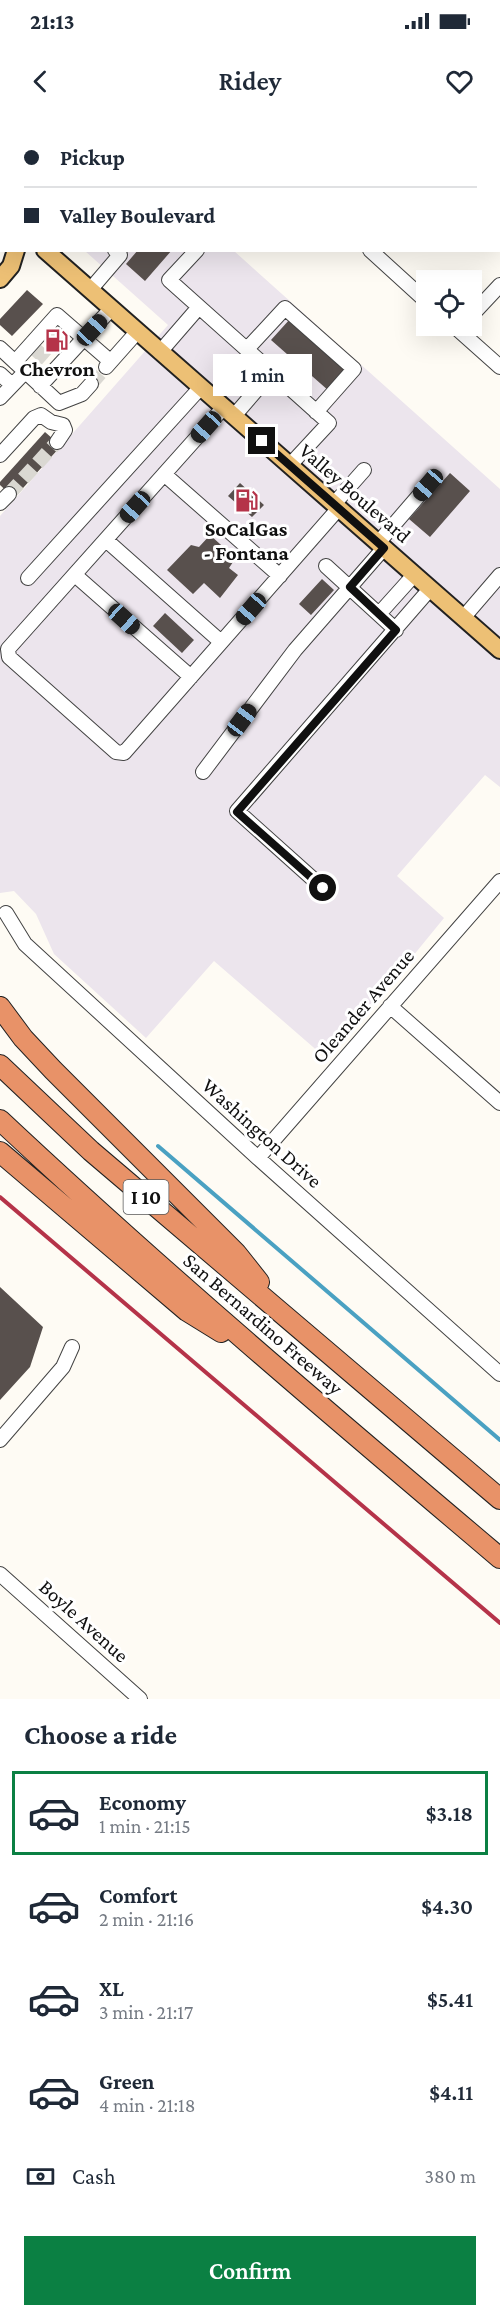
<!DOCTYPE html>
<meta charset="utf-8">
<style>
body{margin:0;font-family:"Crimson Pro",serif;background:#f2f2f3;color:#1f2937;height:100vh;display:flex;flex-direction:column;font-size:22px;white-space:nowrap}
*{box-sizing:border-box;margin:0}
p{font-size:20px;color:#747a83}
.icon{flex:none;width:33px;height:33px;fill:none;stroke:currentColor;stroke-width:2;stroke-linecap:round;stroke-linejoin:round}
.map{position:relative;height:1579px;overflow:hidden}
.side{display:flex;flex-direction:column;background:#fff;flex:1}
.side>*{flex:none}
.banner{position:absolute;left:0px;top:0px;width:501px;height:132px;box-shadow:0 6px 24px #0002;display:grid;align-content:center;height:132px;padding:0 24px;background:#fff}
.fabs{position:absolute;left:416px;top:150px;display:grid;gap:12px}
.fabs a{display:grid;place-items:center;width:66px;height:66px;border-radius:0px;background:#fff;box-shadow:0 6px 24px #0002;font-size:30px}
.end{position:absolute;width:27px;height:27px;margin:-14px;border:8px solid #101010;background:#fff;box-shadow:0 0 0 3px #fff}
.from{border-radius:50%}
.bubble{position:absolute;height:42px;border-radius:0px;background:#fff;box-shadow:0 6px 24px #0002;font-size:20px;font-weight:600;line-height:42px;text-align:center}
.car{position:absolute;width:18px;height:36px;margin:-18px -9px;border-radius:8px;box-shadow:0 0 4px 2px #0007;background:linear-gradient(#222 24%,#8ab4d8 0 40%,#222 0 76%,#8ab4d8 0 86%,#222 0)}
.banner b{display:flex;align-items:center;gap:21px;height:57px;font-size:22px}
.banner b+b{border-top:2px solid #e0e1e3}
.banner i{width:15px;height:15px;background:#1f2937}
ul{padding:0;list-style:none}
li{display:flex;align-items:center;gap:18px;height:84px;margin:0 12px 9px;padding:0 12px;border:3px solid transparent;border-radius:0px}
li div{flex:1}
li b{display:block;font-size:22px}
li em{font-style:normal;font-weight:600}
li.active{border-color:#0b8043}
li>.icon{width:54px;height:54px;stroke-width:1.5}
h2{padding:0 24px;font-size:27px;line-height:72px}
.pay{display:flex;align-items:center;gap:15px;height:66px;padding:0 24px;font-size:22px}
.pay p{margin-inline-start:auto}
.action{display:flex;gap:12px;margin-top:auto;padding:12px 24px}
.action a{flex:1;height:69px;border-radius:0px;background:#0b8043;color:#fff;font-size:24px;font-weight:600;line-height:69px;text-align:center}
.status{display:flex;justify-content:space-between;align-items:center;height:42px;padding:0 30px;background:#fff;direction:ltr}
.status svg{height:16px;fill:currentColor}
header{display:flex;justify-content:space-between;align-items:center;height:78px;padding:0 24px;background:#fff;font-size:27px;font-weight:600}
.map>svg:first-child{display:block}
</style>
<div class="status"><b>21:13</b><svg viewBox="0 0 49 12"><path d="M0 12V9h3v3zM5 12V6h3v6zM10 12V3h3v9zM15 12V0h3v12zM26 1h20v11H26zM47 4h2v5h-2z"/></svg></div>
<header><svg class="icon" aria-label="back" viewBox="0 0 24 24"><path d="M15 5l-7 7 7 7"/></svg>Ridey<svg class="icon" aria-label="heart" viewBox="0 0 24 24"><path d="M12 20l-8-8c-3-5 5-10 8-4 3-6 11-1 8 4z"/></svg></header>
<div class="map">
<svg width="500" height="1579" viewBox="0 0 500 1579">
<rect width="100%" height="100%" fill="#fefbf4"/>
<path fill="#ece5ed" d="M0 0H100L2 2 1 56Z
M85 131H234L500 369V667L485 655 397 756 444 798 328 940 214 841 146 918 54 834 36 794 14 771 0 773V396L168 205Z"/>
<g fill="none" stroke-linecap="round" stroke-linejoin="round">
<path stroke="#4aa1c2" stroke-width="4" d="M158 1026 500 1320"/>
</g>
<path fill="#58504d" d="M138 130H172L145 161 126 144Z
M27 170 43 184 12 216 0 205V199Z
M290 199 348 250 329 271 271 220Z
M45 312 61 326 14 378 0 365V362Z
M450 353 470 371 430 417 409 399Z
M240 363 264 385 252 397 228 376Z
M210 415 230 433 227 437 233 442 229 448 238 455 220 478 204 463 193 474 167 450 191 425 199 427Z
M322 459 334 470 311 495 299 484Z
M165 493 194 520 182 533 153 506Z
M0 1167 43 1207 30 1247 0 1280Z"/>
<g fill="none" stroke-linecap="round" stroke-linejoin="round">
<path stroke="#dad8d2" stroke-width="14" stroke-dasharray="14 7" stroke-linecap="butt" d="M49 216 67 232
M36 230 54 246
M91 264 105 248
M9 374 57 322"/>
<defs>
<path id="minor" d="M74 0 75 2
M223 0 225 2
M27 2 29 0
M253 2 255 0
M377 2 378 0
M0 31 2 29
M197 130 169 160 329 303 290 345
M370 130 426 181
M90 170 120 135 115 130
M471 196 500 165
M454 206 500 247
M0 228 59 283 82 274 91 264
M247 229 285 188 354 249 316 292
M160 232 199 187
M15 242 57 195 110 241
M106 247 137 212
M0 254 12 265
M40 266 111 189
M0 278 25 252
M224 287 8 529 9 537 116 632 124 633 339 388
M234 296 272 252
M0 335 34 298 41 295 51 302 63 305 65 310 57 322
M164 354 280 456
M0 383 9 374
M334 384 364 350
M106 420 221 522
M378 423 428 365
M326 446 396 510
M75 455 191 557
M28 458 201 267
M379 494 414 455
M463 498 500 455
M203 652 295 530 384 428
M323 768 237 691 430 469
M6 793 25 824 258 1038 500 1254
M390 886 500 983
M258 1038 500 761
M0 1320 63 1247 72 1227
M0 1454 140 1579"/>
<path id="major" d="M126 2 128 0
M0 91 2 92
M0 122 2 121
M45 130 500 530
M0 159 11 146 16 130"/>
<path id="highway" d="M0 887 23 918 53 950 236 1133 259 1162
M0 945 91 1031 500 1379
M0 1000C162 1152 331 1295 500 1438
M0 1032 187 1191 221 1212"/>
</defs>
<use href="#minor" stroke="#434343" stroke-width="16"/>
<use href="#major" stroke="#212121" stroke-width="20"/>
<use href="#highway" stroke="#212121" stroke-width="22"/>
<use href="#minor" stroke="#fff" stroke-width="14"/>
<use href="#major" stroke="#edc075" stroke-width="16"/>
<use href="#highway" stroke="#e89268" stroke-width="20"/>
<path stroke="#b53349" stroke-width="4" d="M0 1077 500 1503"/>
</g>
<g fill="none" stroke-linecap="round" stroke-linejoin="round">
<path stroke="#101010" stroke-width="8" d="M262 321 384 428 350 467 396 510 237 692 323 768"/>
</g>
<defs>
<symbol id="fuel-bare" viewBox="-9 -9 18 18"><path d="M-5.5-6h7V0h2V4h1.3V-2.5L3-4.5l.8-.8L6-3V5H2.5V1h-1V6h-7ZM-4.2-4.7v3.2H.2V-4.7Z" fill="#b53349" stroke="#fff" stroke-width="2.5" paint-order="stroke"/></symbol>
</defs>
<g fill-rule="evenodd">
<use href="#fuel-bare" x="40" y="204" width="33" height="33"/>
<use href="#fuel-bare" x="230" y="364" width="33" height="33"/>
</g>
<g text-anchor="middle" dominant-baseline="central" stroke-width="6" stroke-linejoin="round" paint-order="stroke">
<rect fill="#fff" stroke="#585858" stroke-width="1.5" x="123.5" y="1060" width="45" height="34" rx="4.5"/>
<g font-size="20" font-weight="bold" fill="#101010">
<text x="146" y="1077">I 10</text>
</g>
<g font-size="21" font-weight="bold" fill="#101010" stroke="#fff">
<text x="57" y="249">Chevron</text>
<text x="246" y="409">SoCalGas<tspan x="246" dy="24">- Fontana</tspan></text>
</g>
<g font-size="21" fill="#101010" stroke="#fff">
<text transform="translate(355 373) rotate(41)">Valley Boulevard</text>
<text transform="translate(363 886) rotate(-49)">Oleander Avenue</text>
<text transform="translate(262 1013) rotate(42)">Washington Drive</text>
<text transform="translate(263 1204) rotate(41)">San Bernardino Freeway</text>
<text transform="translate(84 1501) rotate(42)">Boyle Avenue</text>
</g>
</g>
</svg>
<div class="fabs">
<a><svg class="icon" aria-label="locate" viewBox="0 0 24 24"><circle cx="12" cy="12" r="6"/><path d="M12 2v4M12 18v4M2 12h4M18 12h4"/></svg></a>
</div>
<i class="end from" style="left:323px;top:768px"></i>
<i class="end" style="left:262px;top:321px"></i>
<div class="bubble" style="left:213px;top:234px;width:99px">1 min</div>
<i class="car" style="left:92px;top:210px;rotate:43deg"></i>
<i class="car" style="left:206px;top:307px;rotate:222deg"></i>
<i class="car" style="left:428px;top:365px;rotate:221deg"></i>
<i class="car" style="left:135px;top:387px;rotate:222deg"></i>
<i class="car" style="left:251px;top:489px;rotate:221deg"></i>
<i class="car" style="left:124px;top:499px;rotate:132deg"></i>
<i class="car" style="left:242px;top:600px;rotate:37deg"></i>
<div class="banner">
<b><i class="from"></i>Pickup</b>
<b><i></i>Valley Boulevard</b>
</div>
</div>
<section class="side">
<h2>Choose a ride</h2>
<ul>
<li class="active"><svg class="icon" aria-label="car" viewBox="0 0 24 24"><path d="M5 17H2v-5l4-1 3-4h7l3 4 3 1v5h-3M9 17h6M6 11h13"/><circle cx="7" cy="17" r="2"/><circle cx="17" cy="17" r="2"/></svg><div><b>Economy</b><p>1 min · 21:15</p></div><em>$3.18</em></li>
<li><svg class="icon" aria-label="car" viewBox="0 0 24 24"><path d="M5 17H2v-5l4-1 3-4h7l3 4 3 1v5h-3M9 17h6M6 11h13"/><circle cx="7" cy="17" r="2"/><circle cx="17" cy="17" r="2"/></svg><div><b>Comfort</b><p>2 min · 21:16</p></div><em>$4.30</em></li>
<li><svg class="icon" aria-label="car" viewBox="0 0 24 24"><path d="M5 17H2v-5l4-1 3-4h7l3 4 3 1v5h-3M9 17h6M6 11h13"/><circle cx="7" cy="17" r="2"/><circle cx="17" cy="17" r="2"/></svg><div><b>XL</b><p>3 min · 21:17</p></div><em>$5.41</em></li>
<li><svg class="icon" aria-label="car" viewBox="0 0 24 24"><path d="M5 17H2v-5l4-1 3-4h7l3 4 3 1v5h-3M9 17h6M6 11h13"/><circle cx="7" cy="17" r="2"/><circle cx="17" cy="17" r="2"/></svg><div><b>Green</b><p>4 min · 21:18</p></div><em>$4.11</em></li>
</ul>
<div class="pay"><svg class="icon" aria-label="cash" viewBox="0 0 24 24"><path d="M3 7h18v10H3z"/><circle cx="12" cy="12" r="2"/></svg>Cash<p>380 m</p></div>
<div class="action"><a>Confirm</a></div>
</section>
